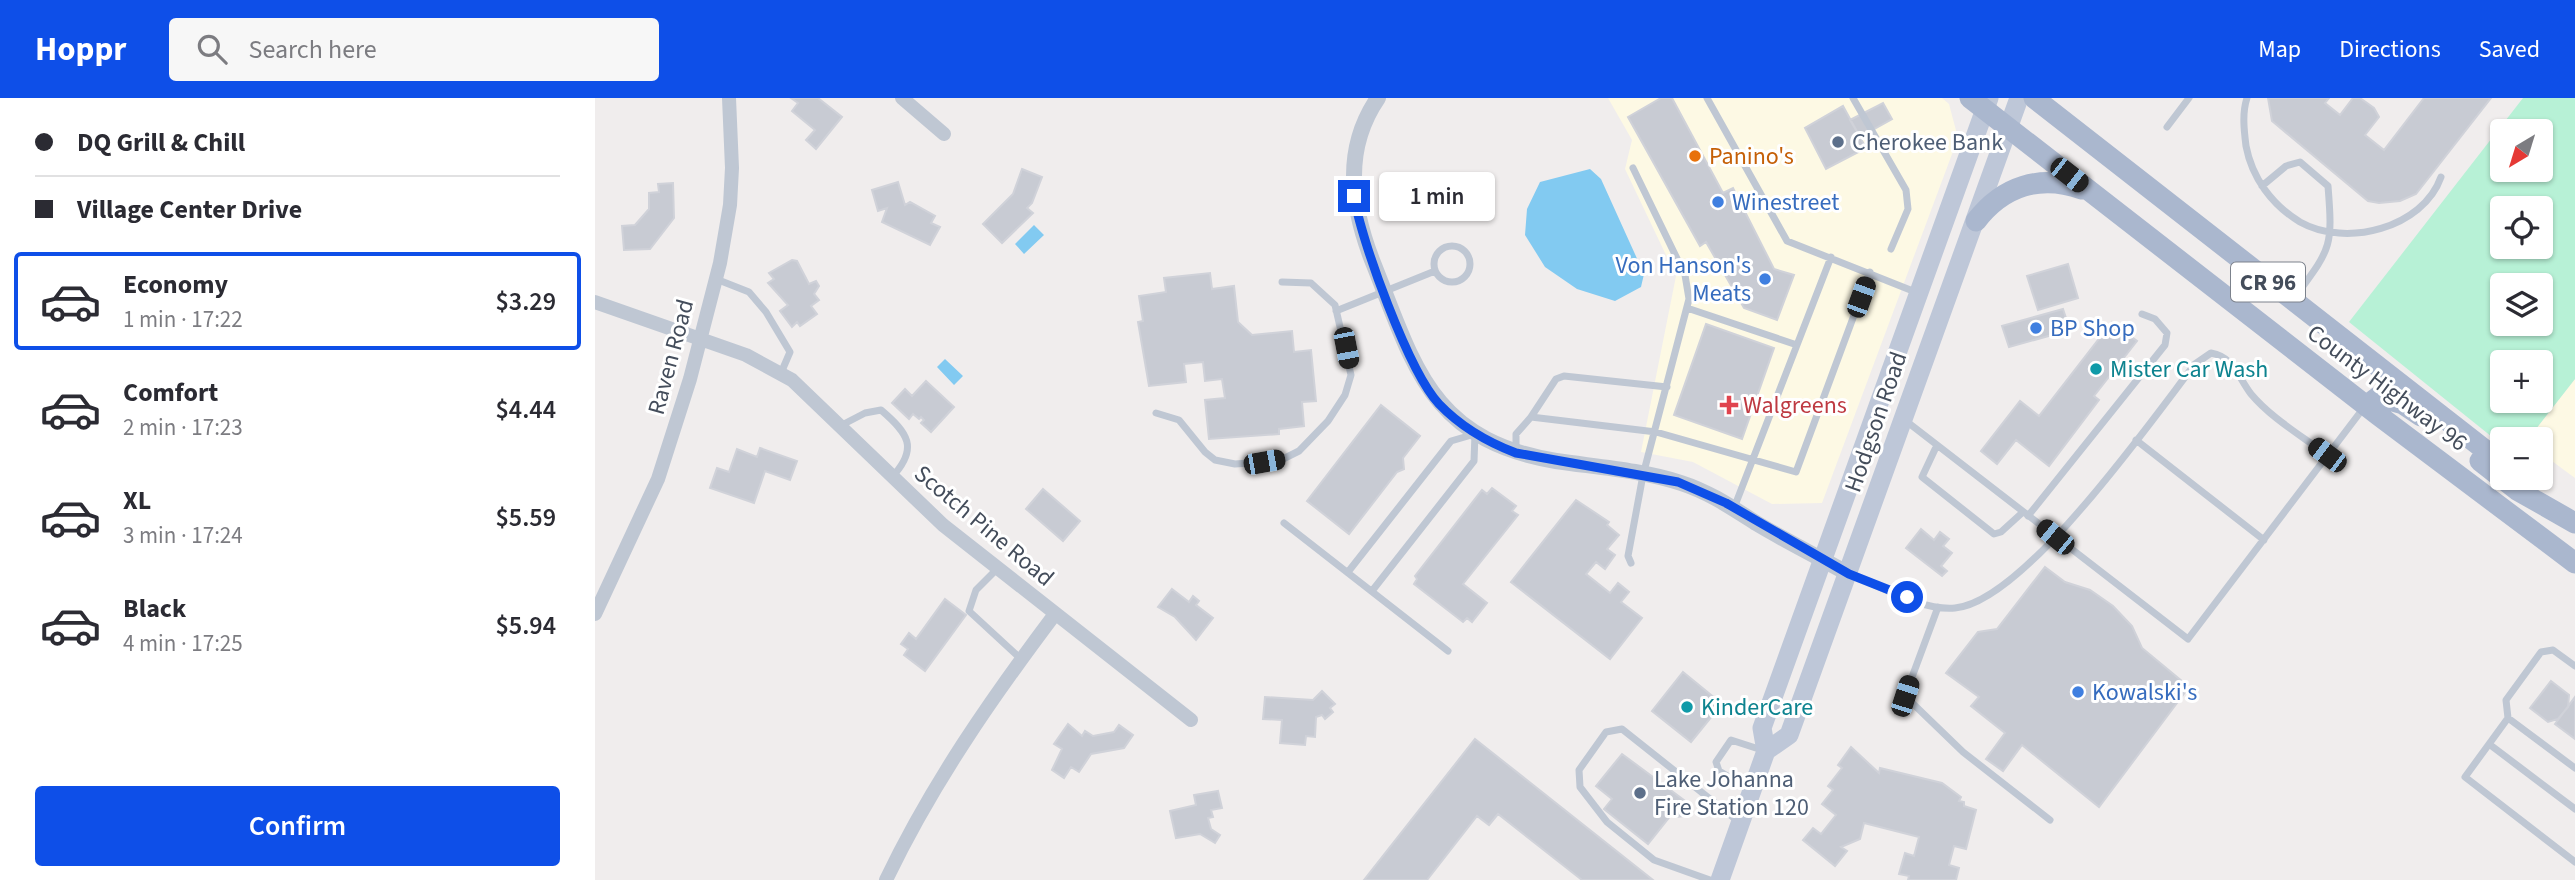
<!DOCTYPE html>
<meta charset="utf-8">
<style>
body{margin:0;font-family:"Source Sans 3",sans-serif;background:#f7f7f7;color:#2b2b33;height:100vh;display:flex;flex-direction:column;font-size:26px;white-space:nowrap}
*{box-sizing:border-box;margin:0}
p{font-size:23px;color:#7c7c81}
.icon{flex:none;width:38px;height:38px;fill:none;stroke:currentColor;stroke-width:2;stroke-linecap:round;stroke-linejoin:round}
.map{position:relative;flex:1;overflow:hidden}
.details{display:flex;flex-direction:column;background:#fff;width:595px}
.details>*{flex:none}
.banner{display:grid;align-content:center;height:154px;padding:0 35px;background:#fff}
.needle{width:46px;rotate:218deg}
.fabs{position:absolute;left:1895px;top:21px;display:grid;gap:14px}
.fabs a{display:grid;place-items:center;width:63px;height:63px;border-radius:7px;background:#fff;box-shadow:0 2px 5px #0004;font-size:35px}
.end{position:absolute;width:32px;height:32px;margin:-16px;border:9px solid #0e4fe8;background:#fff;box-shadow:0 0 0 4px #fff}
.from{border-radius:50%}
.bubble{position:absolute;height:49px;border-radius:7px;background:#fff;box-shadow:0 2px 5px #0004;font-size:23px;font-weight:600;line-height:49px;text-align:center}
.car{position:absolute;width:21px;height:42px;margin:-21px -10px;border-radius:9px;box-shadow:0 0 5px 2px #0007;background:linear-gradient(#222 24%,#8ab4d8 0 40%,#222 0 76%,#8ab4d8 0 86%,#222 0)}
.banner b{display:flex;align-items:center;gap:24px;height:66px;font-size:26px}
.banner b+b{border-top:2px solid #e1e1e2}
.banner i{width:18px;height:18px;background:#2b2b33}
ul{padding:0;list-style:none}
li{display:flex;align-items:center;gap:21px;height:98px;margin:0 14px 10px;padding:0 21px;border:4px solid transparent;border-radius:7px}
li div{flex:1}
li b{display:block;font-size:26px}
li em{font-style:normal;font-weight:600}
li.active{border-color:#0e4fe8}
li>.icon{width:63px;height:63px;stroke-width:1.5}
.button{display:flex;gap:14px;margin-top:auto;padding:14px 35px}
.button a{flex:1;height:80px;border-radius:7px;background:#0e4fe8;color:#fff;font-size:28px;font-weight:600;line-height:80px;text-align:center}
header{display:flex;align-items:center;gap:42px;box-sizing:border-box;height:98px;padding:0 35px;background:#0e4fe8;color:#fff}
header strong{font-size:33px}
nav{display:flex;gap:38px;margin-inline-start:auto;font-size:24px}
.search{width:490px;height:63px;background:#f7f7f7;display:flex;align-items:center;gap:18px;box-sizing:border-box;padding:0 24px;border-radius:7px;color:#7c7c81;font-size:26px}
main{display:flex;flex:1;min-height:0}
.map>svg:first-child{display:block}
</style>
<header>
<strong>Hoppr</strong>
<div class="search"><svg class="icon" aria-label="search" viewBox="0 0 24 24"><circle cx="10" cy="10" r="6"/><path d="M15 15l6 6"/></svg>Search here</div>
<nav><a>Map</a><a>Directions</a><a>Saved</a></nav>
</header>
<main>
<section class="details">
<div class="banner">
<b><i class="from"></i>DQ Grill &amp; Chill</b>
<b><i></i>Village Center Drive</b>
</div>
<ul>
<li class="active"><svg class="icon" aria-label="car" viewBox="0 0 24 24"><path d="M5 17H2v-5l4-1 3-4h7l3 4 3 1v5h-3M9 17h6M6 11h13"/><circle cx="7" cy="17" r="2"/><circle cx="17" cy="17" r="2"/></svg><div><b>Economy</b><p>1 min · 17:22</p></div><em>$3.29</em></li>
<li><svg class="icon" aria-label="car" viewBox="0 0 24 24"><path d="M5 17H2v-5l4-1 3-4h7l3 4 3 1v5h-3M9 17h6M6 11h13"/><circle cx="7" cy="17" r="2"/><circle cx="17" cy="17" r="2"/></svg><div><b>Comfort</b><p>2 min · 17:23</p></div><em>$4.44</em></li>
<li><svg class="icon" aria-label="car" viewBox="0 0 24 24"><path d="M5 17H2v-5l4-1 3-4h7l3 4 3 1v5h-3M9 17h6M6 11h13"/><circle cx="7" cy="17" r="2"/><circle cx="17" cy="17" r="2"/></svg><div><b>XL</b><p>3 min · 17:24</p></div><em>$5.59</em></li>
<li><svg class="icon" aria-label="car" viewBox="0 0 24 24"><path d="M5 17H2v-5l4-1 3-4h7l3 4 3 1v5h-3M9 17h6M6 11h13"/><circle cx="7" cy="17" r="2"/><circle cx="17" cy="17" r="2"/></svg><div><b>Black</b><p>4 min · 17:25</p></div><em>$5.94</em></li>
</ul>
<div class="button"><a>Confirm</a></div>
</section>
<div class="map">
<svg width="1980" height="782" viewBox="0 0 1980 782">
<rect width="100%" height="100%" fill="#f0eded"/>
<path fill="#fdf9e4" d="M1013 0H1347L1354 6 1363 40 1227 405 1177 406 1098 364 1046 354 1081 178 1030 71 1037 42Z
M1980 281V380L1946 355V341H1933Z"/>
<path fill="#b7f1d6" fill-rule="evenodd" d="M1928 0H1980V281L1933 341H1908L1907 347 1754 224ZM1908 33H1946V72H1908ZM1908 110H1946V149H1908ZM1946 187V226H1908V187ZM1908 264H1946V303H1908Z"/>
<path fill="#82caf1" d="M995 71 1006 81 1049 176 1046 189 1020 203 982 191 950 169 930 137 932 111 945 84Z
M439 127 449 137 429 156 420 146Z
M350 261 368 278 359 287 342 269Z"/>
<path fill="#c8cbd3" stroke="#d0d2d9" stroke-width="2" d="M196 0H223L247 19 221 51 211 42 220 32 197 13 203 5Z
M1066 0H1077L1128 95 1138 90 1179 171 1199 177 1182 222 1149 210 1111 144 1105 148 1033 19Z
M1673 0H1734L1730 5 1745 17 1758 0H1765L1779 10 1784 19 1770 37 1789 52 1829 0H1896L1821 96 1805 103 1784 105 1773 103 1677 23Z
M1288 5 1297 21 1265 39 1255 22Z
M1248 8 1271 50 1231 71 1210 30Z
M427 71 447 79 437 105 432 110 438 115 407 145 388 126 418 96Z
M303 84 310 107 315 104 340 118 336 125 345 129 335 147 287 124 292 110 283 113 277 92Z
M78 85 79 120 55 151 29 152 27 128 40 127 54 111V95L64 94 63 86Z
M197 162 202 163 214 186 221 183 224 188 219 196 224 202 216 208 222 216 205 228 202 224 197 229 185 213 193 207 173 185 179 181 174 175Z
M1473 166 1483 200 1443 212 1432 178Z
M615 175 617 191 639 188 643 224 657 237 697 233 699 254 716 252 721 303 707 304 709 328 684 331V336L614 341 610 302 630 300 627 281 610 283 608 264 589 266 591 284 554 288 543 224 548 223 544 198 571 194 569 180Z
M1468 211 1475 232 1414 249 1407 228Z
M1517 224 1542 243 1499 298 1504 302 1454 368 1421 342 1402 366 1386 353 1425 303 1444 318Z
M1111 226 1179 250 1147 341 1079 317Z
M331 283 359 309 336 334 326 325 329 322 326 319 324 321 318 316 314 321 297 305 310 291 317 298Z
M786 307 825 338 808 360 809 371 802 374 754 436 712 403Z
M165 350 202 363 195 382 170 373 159 405 115 390 122 370 134 374 142 351 162 359Z
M897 390 921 408 917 413 923 417 868 486 892 505 877 524 872 520 868 524 819 486 822 481 820 478 887 392 892 396Z
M448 391 485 423 468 443 431 411Z
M981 402 1014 424 1012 427 1024 437 1012 451 1020 457 1010 471 1001 464 991 476 1015 495 1023 485 1034 494 1026 504 1047 520 1015 561 916 484Z
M1326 431 1339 442 1345 434 1354 441 1348 448 1357 455 1346 468 1352 473 1347 478 1311 450Z
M1450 469 1470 484 1495 492 1518 508 1537 528 1547 550 1594 589 1504 709 1427 647 1408 673 1391 661 1410 635 1376 608 1384 599 1351 575 1383 534 1402 531Z
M577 491 594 504 598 498 604 503 601 507 618 520 601 542 580 519 563 509Z
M350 501 371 517 330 573 309 557 313 551 306 546 314 535 321 541Z
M1088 574 1127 606 1096 644 1057 613Z
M1956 583 1974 597 1973 609 1963 621 1953 624 1935 610Z
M727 593 740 606 735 610 738 614 730 621 727 617 721 619 720 639 711 638 710 647 685 645 687 622 668 621 670 599 718 602Z
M1980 599V641L1960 626Z
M473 626 487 638 490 633 498 638 519 634 524 627 538 637 529 650 496 656 484 674 476 669 469 680 457 672 467 651 459 646Z
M880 641 1058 782H987L903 716 894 727 882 718 832 782H769Z
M1256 649 1284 675 1285 670 1347 685 1366 699 1364 703 1369 704V708L1381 712 1371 751 1359 748 1354 767 1364 770 1361 782H1313L1314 778 1304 776 1310 755 1319 758 1324 739 1269 725 1265 741 1246 749 1252 753 1240 768 1208 742 1218 730 1226 736 1241 717 1227 706 1238 692 1233 688 1247 670 1243 667Z
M1027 656 1093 705 1094 712 1089 718 1081 719 1077 716 1053 746 1009 711 1017 701 1001 688Z
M623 693 627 710 616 712 618 719 613 720 616 731 625 737 620 745 605 736 581 740 575 713 601 707 599 697Z"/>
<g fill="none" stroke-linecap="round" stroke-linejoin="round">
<path stroke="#bfc7d3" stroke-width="7" d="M1112 0 1192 143 1323 195
M1258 0 1311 92 1313 111 1296 151
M1652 0C1647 15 1649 32 1651 48 1657 80 1677 107 1705 124 1751 150 1828 130 1846 79
M1572 29 1594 0
M1667 88 1691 68 1705 64 1733 88C1738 150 1736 150 1700 199
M839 166a18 18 0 1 1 36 0a18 18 0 1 1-36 0Z
M121 181 154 194 171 214 195 254 186 275
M1092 210 1202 247
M741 213 840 173
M561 315 584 322 610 354 620 362 640 366 669 364 690 360 704 353 733 323 750 297 756 277 740 207 716 185 687 184
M936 319 961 281 969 278 1072 289
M1311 323 1593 541 1770 308
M245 328 270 315 286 312C313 335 324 350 297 379
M1541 342 1669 442
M1342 347 1327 379 1399 436 1406 434 1428 414
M921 354V336L936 319 1061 334 1201 374 1275 174
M1139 410 1236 159
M1433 418 1570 247 1572 235 1560 221 1547 216
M689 425 853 553
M1036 465 1033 458 1048 377 1094 201 1090 177 1038 70
M402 471 381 492 374 513 426 561
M753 474 856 343 880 336 879 363 777 493
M1254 476C1286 488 1326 513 1360 510 1429 504 1556 323 1600 266L1616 255C1639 259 1643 279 1656 296 1676 320 1707 338 1732 357
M1343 509 1310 598 1368 654 1455 722
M1913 620 1911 602 1946 554 1958 552 1980 568
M1894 646 1980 711
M1980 670 1913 620 1870 679 1980 764
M1156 692 1124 673 1121 664 1136 642 1167 652
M1115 782 1059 762 1012 724 985 689 984 672 1011 634 1027 631 1144 724"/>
<path stroke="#bfc7d3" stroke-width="14" d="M307 0 349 36
M0 204 151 257 197 282 348 427 596 622
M0 516 63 381 95 281 125 165 135 107 137 70 134 0
M291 782C337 686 396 601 460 516"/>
<path stroke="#bfc7d3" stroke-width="16" d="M783 0C748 51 756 107 777 162 819 267 834 342 961 363 1002 369 1047 372 1086 385 1114 394 1136 409 1161 425 1191 443 1223 459 1254 476"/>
<path stroke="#bec7d8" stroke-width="19" d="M1171 653 1194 637 1424 0
M1125 782 1171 653 1167 630 1394 0"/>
<path stroke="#aab7ce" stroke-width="21" d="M1375 0 1783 317 1980 465
M1439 0 1908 366
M1381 123C1408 88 1445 76 1487 91
M1771 308 1783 299 1808 306 1826 318
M1885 363 1922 392 1980 425"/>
</g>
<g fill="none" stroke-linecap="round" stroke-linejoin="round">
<path stroke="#0e4fe8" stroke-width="9" d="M759 98C766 143 814 274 844 306 866 329 892 344 921 355L1083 384 1131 405 1254 476 1312 499"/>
</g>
<g fill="#5c6f8a" stroke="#fff" stroke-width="2.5">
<circle cx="1243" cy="44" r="7"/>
<circle cx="1045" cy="695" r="7"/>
</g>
<circle fill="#e8710a" stroke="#fff" stroke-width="2.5" cx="1100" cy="58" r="7"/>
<g fill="#3f7fe0" stroke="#fff" stroke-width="2.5">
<circle cx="1123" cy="104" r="7"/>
<circle cx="1170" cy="181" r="7"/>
<circle cx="1441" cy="230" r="7"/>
<circle cx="1483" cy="594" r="7"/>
</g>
<g fill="#0f9aa8" stroke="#fff" stroke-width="2.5">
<circle cx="1501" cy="271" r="7"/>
<circle cx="1092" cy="609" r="7"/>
</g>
<path fill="#e0444e" stroke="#fff" stroke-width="2.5" d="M1130.5 296.5h7v7h7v7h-7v7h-7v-7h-7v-7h7z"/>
<g text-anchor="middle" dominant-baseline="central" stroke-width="6" stroke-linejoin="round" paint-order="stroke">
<rect fill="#fff" stroke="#7c828c" stroke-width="2" x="1636" y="164.5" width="74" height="39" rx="5"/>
<g font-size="23" font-weight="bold" fill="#444d5b">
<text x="1673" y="184">CR 96</text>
</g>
<g font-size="24" fill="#4e5e75" stroke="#fff" text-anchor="start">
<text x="1257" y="44">Cherokee Bank</text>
<text x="1059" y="681">Lake Johanna<tspan x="1059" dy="28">Fire Station 120</tspan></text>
</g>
<g font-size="24" fill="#c56008" stroke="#fff" text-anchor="start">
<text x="1114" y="58">Panino's</text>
</g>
<g font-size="24" fill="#366cbe" stroke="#fff" text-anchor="start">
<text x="1137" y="104">Winestreet</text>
<text x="1156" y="167" text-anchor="end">Von Hanson's<tspan x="1156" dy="28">Meats</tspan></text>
<text x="1455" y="230">BP Shop</text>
<text x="1497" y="594">Kowalski's</text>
</g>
<g font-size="24" fill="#444d5b" stroke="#fff">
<text transform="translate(76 259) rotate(-75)">Raven Road</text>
<text transform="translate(1792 290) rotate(37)">County Highway 96</text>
<text transform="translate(1281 324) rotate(-71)">Hodgson Road</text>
<text transform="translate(389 428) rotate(40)">Scotch Pine Road</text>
</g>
<g font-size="24" fill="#0d838f" stroke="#fff" text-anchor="start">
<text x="1515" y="271">Mister Car Wash</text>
<text x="1106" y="609">KinderCare</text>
</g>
<g font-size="24" fill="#be3a42" stroke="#fff" text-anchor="start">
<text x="1148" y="307">Walgreens</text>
</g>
</g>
</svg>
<div class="fabs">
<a><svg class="needle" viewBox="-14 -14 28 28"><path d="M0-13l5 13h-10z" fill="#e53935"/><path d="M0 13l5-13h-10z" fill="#7c7c81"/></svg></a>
<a><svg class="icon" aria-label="locate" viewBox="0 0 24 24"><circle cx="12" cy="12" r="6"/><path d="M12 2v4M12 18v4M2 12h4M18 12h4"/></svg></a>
<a><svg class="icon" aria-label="layers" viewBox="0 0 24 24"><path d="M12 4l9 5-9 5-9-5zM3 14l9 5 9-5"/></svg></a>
<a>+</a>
<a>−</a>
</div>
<i class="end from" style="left:1312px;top:499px"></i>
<i class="end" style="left:759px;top:98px"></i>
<div class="bubble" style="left:784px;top:74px;width:116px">1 min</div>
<i class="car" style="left:1474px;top:77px;rotate:128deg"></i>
<i class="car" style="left:1266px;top:199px;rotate:20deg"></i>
<i class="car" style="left:751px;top:250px;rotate:169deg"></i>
<i class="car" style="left:1732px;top:357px;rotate:307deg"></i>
<i class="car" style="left:669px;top:364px;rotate:80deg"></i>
<i class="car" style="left:1460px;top:439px;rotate:309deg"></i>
<i class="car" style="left:1310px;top:598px;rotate:18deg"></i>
</div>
</main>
